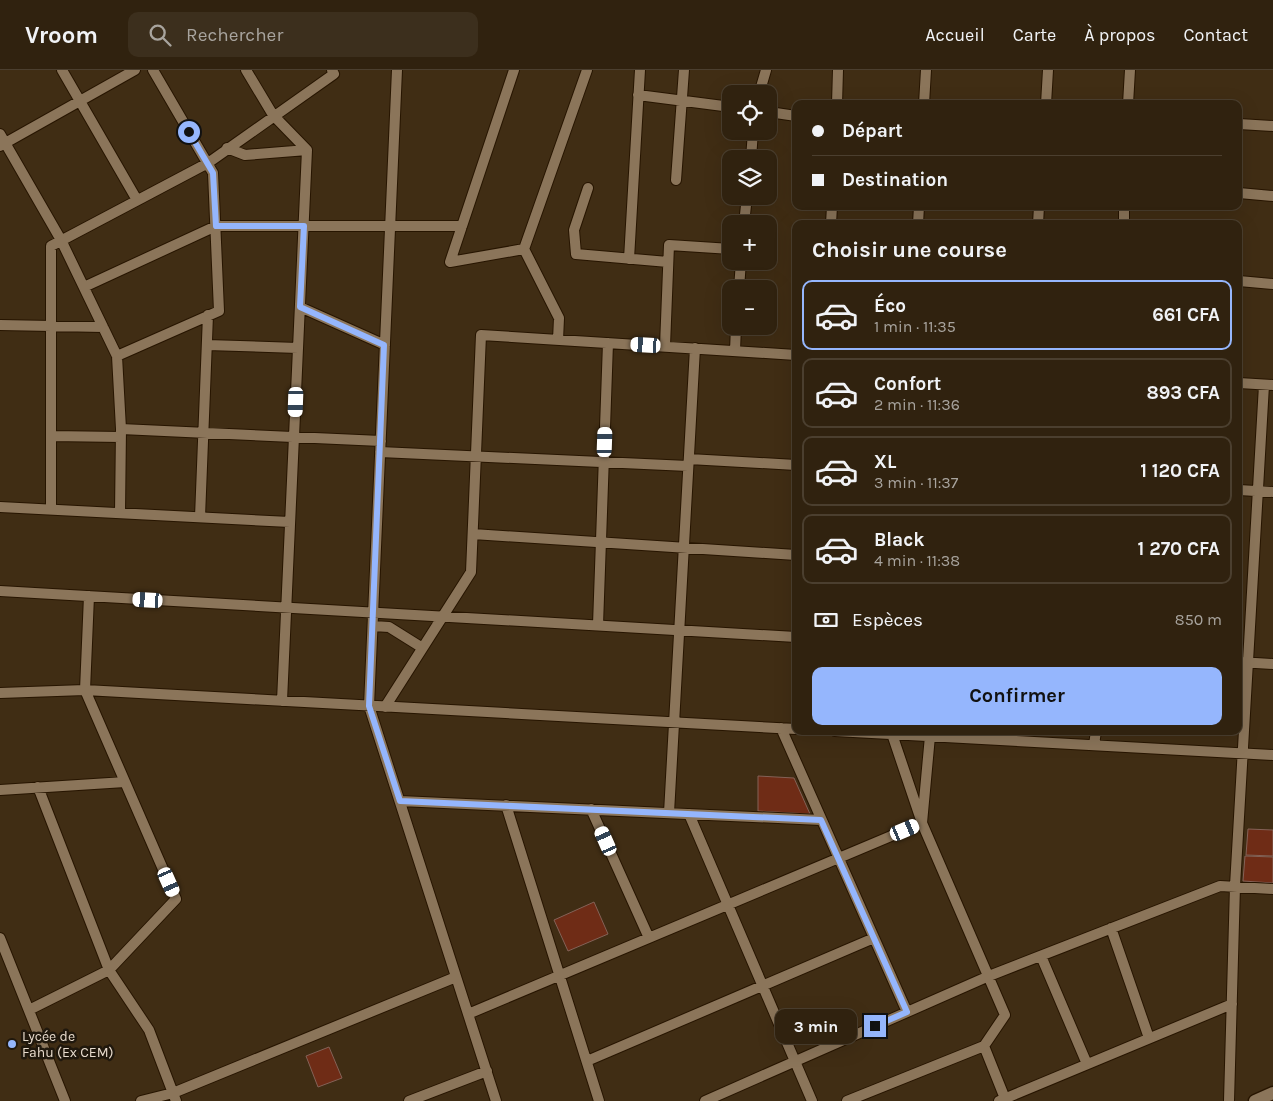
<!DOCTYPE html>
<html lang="fr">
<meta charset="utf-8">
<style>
body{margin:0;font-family:Karla,sans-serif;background:#3c2f1d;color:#f1f3f6;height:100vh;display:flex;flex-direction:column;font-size:19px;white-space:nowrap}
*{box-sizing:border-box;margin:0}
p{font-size:16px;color:#a8a49e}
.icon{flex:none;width:28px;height:28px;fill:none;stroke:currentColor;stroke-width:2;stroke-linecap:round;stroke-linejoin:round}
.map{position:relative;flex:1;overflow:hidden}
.details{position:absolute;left:792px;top:150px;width:450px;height:515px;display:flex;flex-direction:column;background:#30220f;border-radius:10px;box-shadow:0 5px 20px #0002,0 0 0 1px #4b3f2f}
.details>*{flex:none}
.top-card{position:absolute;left:792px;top:30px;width:450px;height:110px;border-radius:10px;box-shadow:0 5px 20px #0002,0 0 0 1px #4b3f2f;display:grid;align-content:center;height:110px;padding:0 20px;background:#30220f}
.tools{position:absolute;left:722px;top:15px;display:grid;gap:10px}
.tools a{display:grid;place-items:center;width:55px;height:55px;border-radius:10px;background:#30220f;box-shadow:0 5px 20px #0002,0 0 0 1px #4b3f2f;font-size:25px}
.end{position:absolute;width:22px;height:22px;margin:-11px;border:6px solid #95b6fd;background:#111;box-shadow:0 0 0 2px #111}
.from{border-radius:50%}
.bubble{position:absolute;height:35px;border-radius:10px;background:#30220f;box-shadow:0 5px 20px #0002,0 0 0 1px #4b3f2f;font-size:16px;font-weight:700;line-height:35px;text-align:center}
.car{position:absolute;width:15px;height:30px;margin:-15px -8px;border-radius:6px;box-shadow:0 0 4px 1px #0007;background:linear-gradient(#fff 24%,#345 0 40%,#fff 0 76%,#345 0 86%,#fff 0)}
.top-card b{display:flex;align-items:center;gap:18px;height:48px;font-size:19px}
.top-card b+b{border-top:1px solid #4b3f2f}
.top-card i{width:12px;height:12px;background:#f1f3f6}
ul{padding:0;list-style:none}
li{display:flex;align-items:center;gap:15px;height:70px;margin:0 10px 8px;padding:0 10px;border:2px solid #4b3f2f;border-radius:10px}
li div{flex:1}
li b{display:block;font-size:19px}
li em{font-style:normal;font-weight:700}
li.on{border-color:#95b6fd}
li>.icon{width:45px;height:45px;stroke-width:1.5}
h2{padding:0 20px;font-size:22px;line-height:60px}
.pay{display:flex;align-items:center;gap:12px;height:55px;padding:0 20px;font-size:19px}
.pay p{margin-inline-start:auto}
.cta{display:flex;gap:10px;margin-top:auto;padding:10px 20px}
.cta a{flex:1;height:58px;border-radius:10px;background:#95b6fd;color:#111;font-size:20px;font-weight:700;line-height:58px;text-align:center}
header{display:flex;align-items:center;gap:30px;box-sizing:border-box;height:70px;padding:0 25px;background:#30220f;border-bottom:1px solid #4b3f2f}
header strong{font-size:24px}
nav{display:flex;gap:28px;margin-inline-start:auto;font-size:18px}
.search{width:350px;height:45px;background:#3c2f1d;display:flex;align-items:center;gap:12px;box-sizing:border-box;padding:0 18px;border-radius:10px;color:#a8a49e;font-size:19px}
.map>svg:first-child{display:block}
</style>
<header>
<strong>Vroom</strong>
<div class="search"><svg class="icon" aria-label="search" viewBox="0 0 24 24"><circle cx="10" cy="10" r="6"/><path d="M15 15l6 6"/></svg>Rechercher</div>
<nav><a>Accueil</a><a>Carte</a><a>À propos</a><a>Contact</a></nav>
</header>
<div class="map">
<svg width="1273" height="1031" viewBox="0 0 1273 1031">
<rect width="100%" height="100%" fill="#402d14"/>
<path fill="#6f2c16" stroke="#846257" d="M758 706 794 708 810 744 758 741Z
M1248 759 1273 760V786L1246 785Z
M1245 786 1273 787V813L1243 811Z
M594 832 608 864 568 881 554 850Z
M329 977 342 1008 318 1017 306 986Z"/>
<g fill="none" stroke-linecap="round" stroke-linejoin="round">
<defs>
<path id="minor" d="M62 0 137 130
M246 0 273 45 307 80 282 631
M397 0 369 636 496 1031
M514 0 450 192 524 179
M759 24 766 0
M638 25 731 37
M837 34 838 0
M924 34 926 0
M1046 34 1048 0
M1128 34 1130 0
M769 42 796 46
M1239 54 1273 56
M0 64 61 170 117 286 121 359 120 443
M0 76 135 0
M227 78 245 85 307 80
M751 89 753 61
M676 110 684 0
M588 118 574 160 576 184 668 192
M1239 123 1273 126
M744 154 747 126
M831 154 832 136
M918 154 919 136
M1038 154 1039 136
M1124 154V136
M629 189 640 0
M1239 211 1273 214
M84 217 216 156H462
M739 219 741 191
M300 237 385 275
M0 255 103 257
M558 270 559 248 524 179 587 0
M207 275 298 278
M665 276 669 175 731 179
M735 281 736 256
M117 286 219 241 213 103 153 0
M1239 313 1273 315
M121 359 381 371
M51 366 121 367
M380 382 688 396
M689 389 796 395
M1239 420 1273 422
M0 437 290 452
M51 440V176L208 93 334 4 332 0
M200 447 208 245
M473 464 796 485
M0 521 796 567
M89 526 85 620 176 829 109 900 149 960 176 1031
M598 555 608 273
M373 556 389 557 421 577
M1239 592 1273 594
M0 623 85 620 796 659
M385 637 471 502 481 265 796 285
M781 658 907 942
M835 661 1273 685
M1094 675 1096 661
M0 720 125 712
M400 731 821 750
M506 735 599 1031
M591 739 649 868
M669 743 695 278
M689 744 812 1031
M1111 858 1149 968
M0 868 65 1031
M1041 886 1087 994
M29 940 109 900 38 717
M468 944 922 753 930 666
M984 976 1006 1031
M587 991 874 868
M141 1031 173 1023 456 907
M409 1031 487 1001
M705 1031 989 906 1220 816 1273 819
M847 1031 984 976 1005 945 922 753 891 661
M999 1031 1232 934
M1229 1031 1235 816 1264 315"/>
<path id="tertiary" d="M1255 1031 1273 1023"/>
</defs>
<use href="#minor" stroke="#271500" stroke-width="12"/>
<use href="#tertiary" stroke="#271500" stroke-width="15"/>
<use href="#minor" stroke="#8b755a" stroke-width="10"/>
<use href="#tertiary" stroke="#8b755a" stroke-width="12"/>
</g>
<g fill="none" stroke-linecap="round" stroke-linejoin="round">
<path stroke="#95b6fd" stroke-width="6" d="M189 62 213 103 216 156H304L300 237 384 275 369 636 400 731 821 750 907 942 875 956"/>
</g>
<circle fill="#95b6fd" stroke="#20180d" stroke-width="2" cx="12" cy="974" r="5"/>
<g text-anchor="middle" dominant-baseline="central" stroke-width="5" stroke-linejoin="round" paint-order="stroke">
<g font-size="14" fill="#e8dbcd" stroke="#20180d" text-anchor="start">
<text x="22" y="966">Lycée de<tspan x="22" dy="16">Fahu (Ex CEM)</tspan></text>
</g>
</g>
</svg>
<div class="tools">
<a><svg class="icon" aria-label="locate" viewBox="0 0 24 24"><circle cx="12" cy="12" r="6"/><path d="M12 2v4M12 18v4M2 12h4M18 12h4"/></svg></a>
<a><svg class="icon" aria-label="layers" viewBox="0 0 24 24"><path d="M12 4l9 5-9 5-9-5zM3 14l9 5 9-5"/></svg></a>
<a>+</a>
<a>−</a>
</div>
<i class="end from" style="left:189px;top:62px"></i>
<i class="end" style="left:875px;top:956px"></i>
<div class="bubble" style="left:775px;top:939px;width:82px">3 min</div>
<i class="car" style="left:646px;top:275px;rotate:273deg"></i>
<i class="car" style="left:296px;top:332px;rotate:182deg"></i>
<i class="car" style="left:605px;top:372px;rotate:2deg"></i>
<i class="car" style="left:148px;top:530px;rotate:273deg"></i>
<i class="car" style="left:905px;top:760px;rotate:67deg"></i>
<i class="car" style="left:606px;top:771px;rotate:336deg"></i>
<i class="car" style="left:169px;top:812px;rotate:156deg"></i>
<div class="top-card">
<b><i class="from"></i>Départ</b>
<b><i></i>Destination</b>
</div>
<section class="details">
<h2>Choisir une course</h2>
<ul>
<li class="on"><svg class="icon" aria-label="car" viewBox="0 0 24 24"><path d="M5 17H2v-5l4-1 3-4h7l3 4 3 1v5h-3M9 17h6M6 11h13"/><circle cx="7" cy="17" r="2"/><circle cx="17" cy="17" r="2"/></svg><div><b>Éco</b><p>1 min · 11:35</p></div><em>661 CFA</em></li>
<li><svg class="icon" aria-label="car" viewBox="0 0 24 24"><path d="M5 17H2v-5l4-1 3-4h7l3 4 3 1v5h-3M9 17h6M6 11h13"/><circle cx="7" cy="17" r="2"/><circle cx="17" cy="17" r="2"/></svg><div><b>Confort</b><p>2 min · 11:36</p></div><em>893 CFA</em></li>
<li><svg class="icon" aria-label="car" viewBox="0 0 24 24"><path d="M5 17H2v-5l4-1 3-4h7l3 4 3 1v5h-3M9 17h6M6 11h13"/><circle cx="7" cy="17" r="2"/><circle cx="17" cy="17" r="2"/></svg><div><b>XL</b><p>3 min · 11:37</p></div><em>1 120 CFA</em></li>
<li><svg class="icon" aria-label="car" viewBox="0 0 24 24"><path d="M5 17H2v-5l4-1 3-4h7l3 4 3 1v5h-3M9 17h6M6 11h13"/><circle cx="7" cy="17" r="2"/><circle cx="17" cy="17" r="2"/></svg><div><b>Black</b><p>4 min · 11:38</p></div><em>1 270 CFA</em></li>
</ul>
<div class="pay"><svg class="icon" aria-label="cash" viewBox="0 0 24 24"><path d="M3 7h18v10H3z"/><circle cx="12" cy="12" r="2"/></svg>Espèces<p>850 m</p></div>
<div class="cta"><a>Confirmer</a></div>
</section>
</div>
